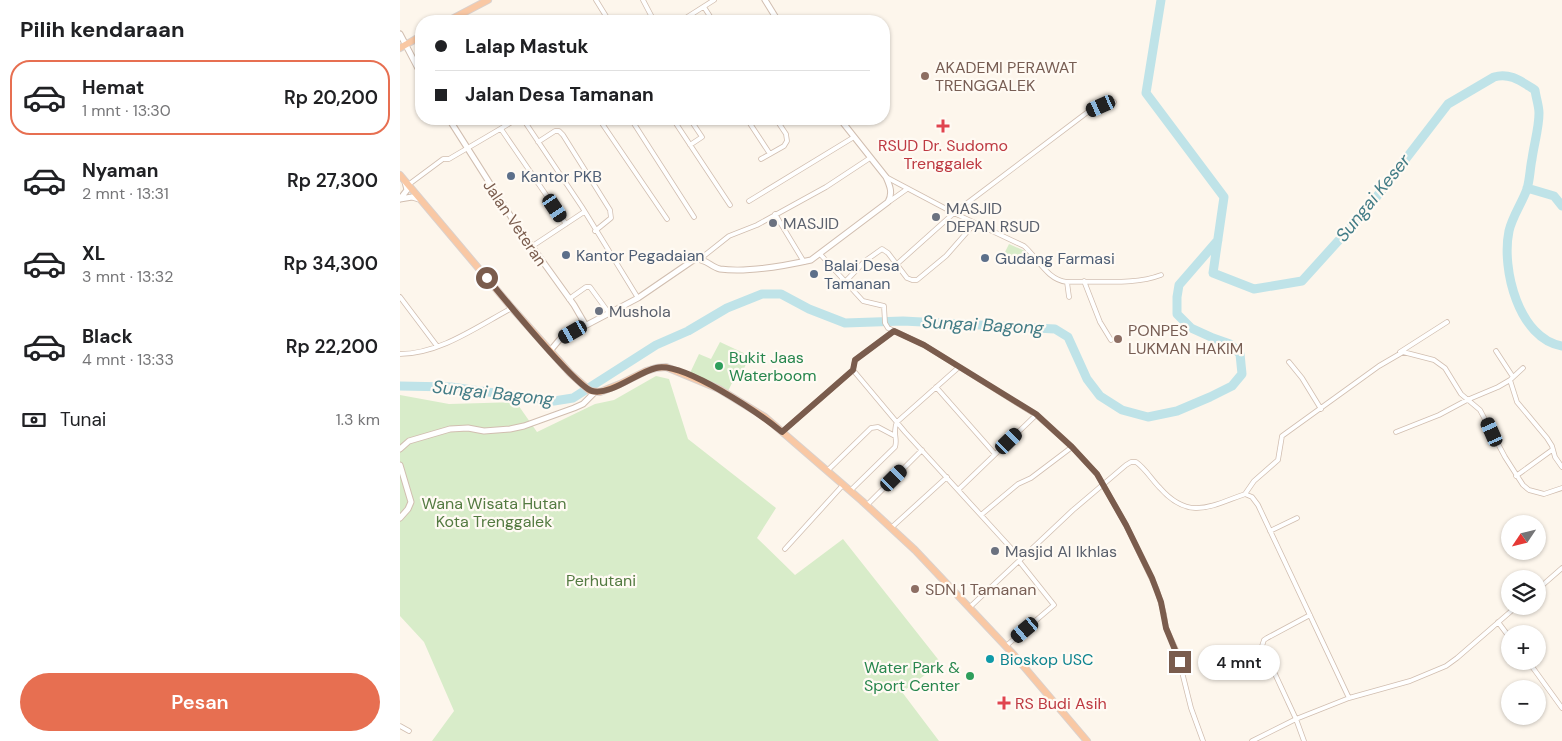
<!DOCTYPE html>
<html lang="id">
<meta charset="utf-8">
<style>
body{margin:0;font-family:"DM Sans",sans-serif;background:#f6f6f6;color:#202124;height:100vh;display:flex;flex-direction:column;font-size:19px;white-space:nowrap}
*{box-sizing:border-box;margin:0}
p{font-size:16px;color:#757577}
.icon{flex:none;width:28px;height:28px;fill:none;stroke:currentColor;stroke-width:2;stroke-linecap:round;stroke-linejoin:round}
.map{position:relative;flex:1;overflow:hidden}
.side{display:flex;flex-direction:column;background:#fff;width:400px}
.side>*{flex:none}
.hud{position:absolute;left:15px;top:15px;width:475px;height:110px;border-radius:20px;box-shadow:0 1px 4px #0004;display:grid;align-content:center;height:110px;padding:0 20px;background:#fff}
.needle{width:32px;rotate:235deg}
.buttons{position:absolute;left:1101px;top:515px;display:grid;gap:10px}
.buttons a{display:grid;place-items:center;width:45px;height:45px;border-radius:50%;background:#fff;box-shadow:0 1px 4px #0004;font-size:25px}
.end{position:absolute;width:22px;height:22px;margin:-11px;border:6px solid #7a5c4d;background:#fff;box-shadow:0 0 0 2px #fff}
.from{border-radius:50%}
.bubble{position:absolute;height:35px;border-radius:18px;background:#fff;box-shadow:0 1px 4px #0004;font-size:16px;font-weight:600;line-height:35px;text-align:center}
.car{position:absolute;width:15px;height:30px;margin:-15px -8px;border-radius:6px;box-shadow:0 0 4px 1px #0007;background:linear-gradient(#222 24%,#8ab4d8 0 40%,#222 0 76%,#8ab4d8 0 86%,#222 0)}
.hud b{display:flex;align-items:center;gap:18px;height:48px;font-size:19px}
.hud b+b{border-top:1px solid #e0e0e0}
.hud i{width:12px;height:12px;background:#202124}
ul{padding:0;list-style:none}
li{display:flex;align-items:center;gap:15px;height:75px;margin:0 10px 8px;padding:0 10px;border:2px solid transparent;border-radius:20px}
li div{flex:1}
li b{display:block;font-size:19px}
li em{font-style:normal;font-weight:600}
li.active{border-color:#e76f51}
li>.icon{width:45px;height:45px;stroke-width:1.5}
h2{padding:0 20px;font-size:22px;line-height:60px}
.pay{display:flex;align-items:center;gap:12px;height:55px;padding:0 20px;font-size:19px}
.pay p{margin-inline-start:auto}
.button{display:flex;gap:10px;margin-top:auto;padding:10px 20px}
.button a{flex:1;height:58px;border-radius:30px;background:#e76f51;color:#fff;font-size:20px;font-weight:600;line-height:58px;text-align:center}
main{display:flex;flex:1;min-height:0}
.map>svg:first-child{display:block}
</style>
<main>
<section class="side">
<h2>Pilih kendaraan</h2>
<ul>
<li class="active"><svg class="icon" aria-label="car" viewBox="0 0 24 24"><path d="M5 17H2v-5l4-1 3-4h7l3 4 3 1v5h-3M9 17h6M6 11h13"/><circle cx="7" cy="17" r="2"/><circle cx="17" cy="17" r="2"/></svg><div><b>Hemat</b><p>1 mnt · 13:30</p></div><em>Rp 20,200</em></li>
<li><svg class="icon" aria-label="car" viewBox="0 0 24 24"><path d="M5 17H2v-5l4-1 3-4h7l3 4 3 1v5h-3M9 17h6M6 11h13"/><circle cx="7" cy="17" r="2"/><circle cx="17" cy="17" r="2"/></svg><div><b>Nyaman</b><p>2 mnt · 13:31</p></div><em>Rp 27,300</em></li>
<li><svg class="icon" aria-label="car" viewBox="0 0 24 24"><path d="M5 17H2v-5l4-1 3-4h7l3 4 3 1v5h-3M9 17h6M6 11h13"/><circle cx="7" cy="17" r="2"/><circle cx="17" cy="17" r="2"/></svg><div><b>XL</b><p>3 mnt · 13:32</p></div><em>Rp 34,300</em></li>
<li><svg class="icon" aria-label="car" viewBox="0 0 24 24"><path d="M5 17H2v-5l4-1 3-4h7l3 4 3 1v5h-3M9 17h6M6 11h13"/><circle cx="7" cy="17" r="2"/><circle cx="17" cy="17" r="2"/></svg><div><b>Black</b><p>4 mnt · 13:33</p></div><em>Rp 22,200</em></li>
</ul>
<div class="pay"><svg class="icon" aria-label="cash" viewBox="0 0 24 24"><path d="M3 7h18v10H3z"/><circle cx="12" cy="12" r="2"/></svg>Tunai<p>1.3 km</p></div>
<div class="button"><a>Pesan</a></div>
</section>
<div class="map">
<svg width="1162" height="741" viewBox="0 0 1162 741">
<rect width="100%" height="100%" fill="#fdf6ec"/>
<path fill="#d8ecc9" d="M609 244 625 251 634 260 628 266 604 254Z
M320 342 350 356 339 379 335 377 328 391 290 373 299 354 311 359Z
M256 376 269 379 288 439 376 508 357 538 395 575 443 539 541 663 502 692 539 741H32L54 711 24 642 0 616V395L49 404 116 402 137 432 195 404 214 400Z"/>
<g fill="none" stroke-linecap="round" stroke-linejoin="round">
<path stroke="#bfe3e8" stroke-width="9" d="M761 0 746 93 824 197 813 273 854 289 902 281 968 208 1048 104 1094 77C1110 72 1122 82 1135 90 1136 98 1139 106 1139 113 1139 128 1134 144 1132 159 1130 168 1130 179 1127 189 1122 203 1112 217 1109 231 1101 269 1119 339 1162 346
M1127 188 1154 196 1162 206
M0 386 51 387 154 401 173 398 256 345 288 331 327 308 362 294H381L409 309 445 323 503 321 655 329 668 337 687 379 700 396 722 410 748 417 777 411 810 397 832 386 842 374 840 354 830 344 813 338 791 328 777 314V297L779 285 818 240"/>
<defs>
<path id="minor" d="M196 0 209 21
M243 0 254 21
M304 7 313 21
M281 21 314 0
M123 119 182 207 238 298
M199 119 267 219
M231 119 294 217
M273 119 330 205
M347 119 370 154
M101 129 166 224
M138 142 155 131H159L163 135 210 210 211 218 195 231
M290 145 302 137 290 119
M361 159 384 146 387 141 386 134 376 119
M486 177 554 213 624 246C638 258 647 280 667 282 698 280 732 286 761 275
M8 185 43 159H49L117 119
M349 201 454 137
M490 201 507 189
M375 214 404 262
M131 247 184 212
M420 254 463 301 484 306 485 323 488 328 524 345 636 415 672 447 697 474 726 525 757 590 764 614 766 628 777 652 791 708 803 741
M300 259 329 236 357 225 426 187 470 158
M497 264 554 213 689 111 714 102
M684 281 700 322 711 340
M445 282 465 261 482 249 488 253 507 278 512 280H517L546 256 575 223
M667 282 669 297
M0 297 37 346
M169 299 186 287H190L209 313
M1096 351 1113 377
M1000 352 1047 322
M0 354C40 354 78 326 112 308
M889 362 902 378 921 409
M453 370 505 432 621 559
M1110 380 1117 402 1147 438 1152 446 1155 457 1162 467
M536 387 595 454
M382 432 453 370 455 360 494 331
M996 432 1039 415 1067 400 1098 387 1110 380 1123 368
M427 471 471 428 478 427 495 436
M1116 476 1152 450
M558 490 636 415
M450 491 495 447C498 439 492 431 497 422L559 367
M845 494 854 481 878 460 882 436 979 366 1003 352 1034 360 1045 368 1061 394 1080 410 1105 457 1123 485 1129 490 1144 494 1162 488
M467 505 522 450
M581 515 618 484 631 478 672 447
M491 528 547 477
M870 531 897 518
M385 549 443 485
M1138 589 1162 568
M570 607 673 510 726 465 731 462H736C745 468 752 480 760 488 789 521 811 506 845 494L852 497 858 505 949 698
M1098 622 1110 638
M606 646 654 605 619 561
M1128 661 1162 708
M0 726 9 731
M852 741 896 719 949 698 1010 681 1046 666 1057 658 1117 606
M904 741 896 719 862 646 864 640 867 638 910 615"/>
<path id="tertiary" d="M365 0 378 21
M0 34 21 74
M49 119 115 223 174 305 185 324
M0 199 12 197 19 199
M0 199 7 190 5 182
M150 351 160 339 238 298 295 259C305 258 311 267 320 269 347 273 384 266 411 260L488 202C493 193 490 186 486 177L440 119
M0 449 9 441 50 429 68 428 84 431 110 429 124 426 174 408 183 404 195 392
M0 465 11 502 8 509 0 518"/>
<path id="trunk" d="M48 21 88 0
M0 48 21 36
M0 175 112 308 170 373 190 391 200 392 220 384 246 371 256 368 266 367 319 389 365 417 462 501 515 550 614 655 687 741"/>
</defs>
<use href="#minor" stroke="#d1beb0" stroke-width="5.5"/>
<use href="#tertiary" stroke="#d1beb0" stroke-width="7"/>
<use href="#trunk" stroke="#dad1cd" stroke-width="8"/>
<use href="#minor" stroke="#fff" stroke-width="4"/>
<use href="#tertiary" stroke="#fff" stroke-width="5"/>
<use href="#trunk" stroke="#f9c8a4" stroke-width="6"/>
</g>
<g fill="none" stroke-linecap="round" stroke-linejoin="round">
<path stroke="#7a5c4d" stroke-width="6" d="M87 278C102 296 176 387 192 391 210 396 238 372 256 368 283 361 360 414 382 432L453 370 455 360 494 331 524 345 636 414 672 447 697 474 726 525 752 578 761 602 766 628 780 662"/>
</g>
<g fill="#8d6e63" stroke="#fffaf3" stroke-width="2">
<circle cx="525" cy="76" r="5"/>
<circle cx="718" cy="339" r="5"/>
<circle cx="515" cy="589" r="5"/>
</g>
<g fill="#e0444e" stroke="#fffaf3" stroke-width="2">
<path d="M540.5 118.5h5v5h5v5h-5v5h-5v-5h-5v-5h5z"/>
<path d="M601.5 695.5h5v5h5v5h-5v5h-5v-5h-5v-5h5z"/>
</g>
<g fill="#5c6f8a" stroke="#fffaf3" stroke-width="2">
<circle cx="111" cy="176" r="5"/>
<circle cx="166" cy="255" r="5"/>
<circle cx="585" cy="258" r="5"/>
<circle cx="414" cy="274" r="5"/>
</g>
<g fill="#6b7280" stroke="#fffaf3" stroke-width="2">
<circle cx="536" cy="217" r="5"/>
<circle cx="373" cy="223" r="5"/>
<circle cx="199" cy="311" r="5"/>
<circle cx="595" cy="551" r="5"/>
</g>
<g fill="#2e9e5b" stroke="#fffaf3" stroke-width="2">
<circle cx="319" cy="366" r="5"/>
<circle cx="570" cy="676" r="5"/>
</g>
<circle fill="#0f9aa8" stroke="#fffaf3" stroke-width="2" cx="590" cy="659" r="5"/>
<g text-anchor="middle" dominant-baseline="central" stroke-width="4.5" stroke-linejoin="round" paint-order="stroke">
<g font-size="16" fill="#785e54" stroke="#fffaf3" text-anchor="start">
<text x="535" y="67">AKADEMI PERAWAT<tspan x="535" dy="18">TRENGGALEK</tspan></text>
<text x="728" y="330">PONPES<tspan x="728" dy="18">LUKMAN HAKIM</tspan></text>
<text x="525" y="589">SDN 1 Tamanan</text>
</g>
<g font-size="16" fill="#be3a42" stroke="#fffaf3">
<text x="543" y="145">RSUD Dr. Sudomo<tspan x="543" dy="18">Trenggalek</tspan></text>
<text x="615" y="703" text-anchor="start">RS Budi Asih</text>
</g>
<g font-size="16" fill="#4e5e75" stroke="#fffaf3" text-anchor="start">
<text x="121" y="176">Kantor PKB</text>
<text x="176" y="255">Kantor Pegadaian</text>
<text x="595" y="258">Gudang Farmasi</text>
<text x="424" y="265">Balai Desa<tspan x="424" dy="18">Tamanan</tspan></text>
</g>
<g font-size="16" fill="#5b616d" stroke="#fffaf3" text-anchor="start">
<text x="546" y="208">MASJID<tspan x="546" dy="18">DEPAN RSUD</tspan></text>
<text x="383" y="223">MASJID</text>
<text x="209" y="311">Mushola</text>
<text x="605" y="551">Masjid Al Ikhlas</text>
</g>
<g font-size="16" fill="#7a5c4d" stroke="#fffaf3">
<text transform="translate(115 223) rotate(56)">Jalan Veteran</text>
</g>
<g font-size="16" fill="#27864d" stroke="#fffaf3" text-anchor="start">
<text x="329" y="357">Bukit Jaas<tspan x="329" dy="18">Waterboom</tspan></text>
<text x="560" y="667" text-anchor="end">Water Park &amp;<tspan x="560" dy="18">Sport Center</tspan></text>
</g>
<g font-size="16" fill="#537a41" stroke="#fffaf3">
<text x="94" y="503">Wana Wisata Hutan<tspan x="94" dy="18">Kota Trenggalek</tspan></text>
<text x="201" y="580">Perhutani</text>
</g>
<g font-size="16" fill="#0d838f" stroke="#fffaf3" text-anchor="start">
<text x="600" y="659">Bioskop USC</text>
</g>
<g font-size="18" font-style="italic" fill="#437c86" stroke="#fffaf3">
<text transform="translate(973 198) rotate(-51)">Sungai Keser</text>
<text transform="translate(583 325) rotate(3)">Sungai Bagong</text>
<text transform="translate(93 393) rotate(6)">Sungai Bagong</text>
</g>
</g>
</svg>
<div class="buttons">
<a><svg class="needle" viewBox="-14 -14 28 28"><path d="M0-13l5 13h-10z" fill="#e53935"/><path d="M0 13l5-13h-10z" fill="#757577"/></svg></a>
<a><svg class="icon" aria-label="layers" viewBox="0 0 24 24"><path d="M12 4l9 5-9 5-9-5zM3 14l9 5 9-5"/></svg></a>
<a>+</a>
<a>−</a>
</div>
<i class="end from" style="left:87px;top:278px"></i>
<i class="end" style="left:780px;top:662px"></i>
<div class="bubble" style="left:798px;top:645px;width:82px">4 mnt</div>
<i class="car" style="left:701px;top:106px;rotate:246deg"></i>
<i class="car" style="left:155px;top:208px;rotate:146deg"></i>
<i class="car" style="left:173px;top:332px;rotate:240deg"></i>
<i class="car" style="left:1092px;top:432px;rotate:336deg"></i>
<i class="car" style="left:609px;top:441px;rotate:46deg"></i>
<i class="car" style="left:494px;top:478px;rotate:45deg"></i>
<i class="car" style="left:625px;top:630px;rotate:230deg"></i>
<div class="hud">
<b><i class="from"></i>Lalap Mastuk</b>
<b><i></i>Jalan Desa Tamanan</b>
</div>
</div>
</main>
